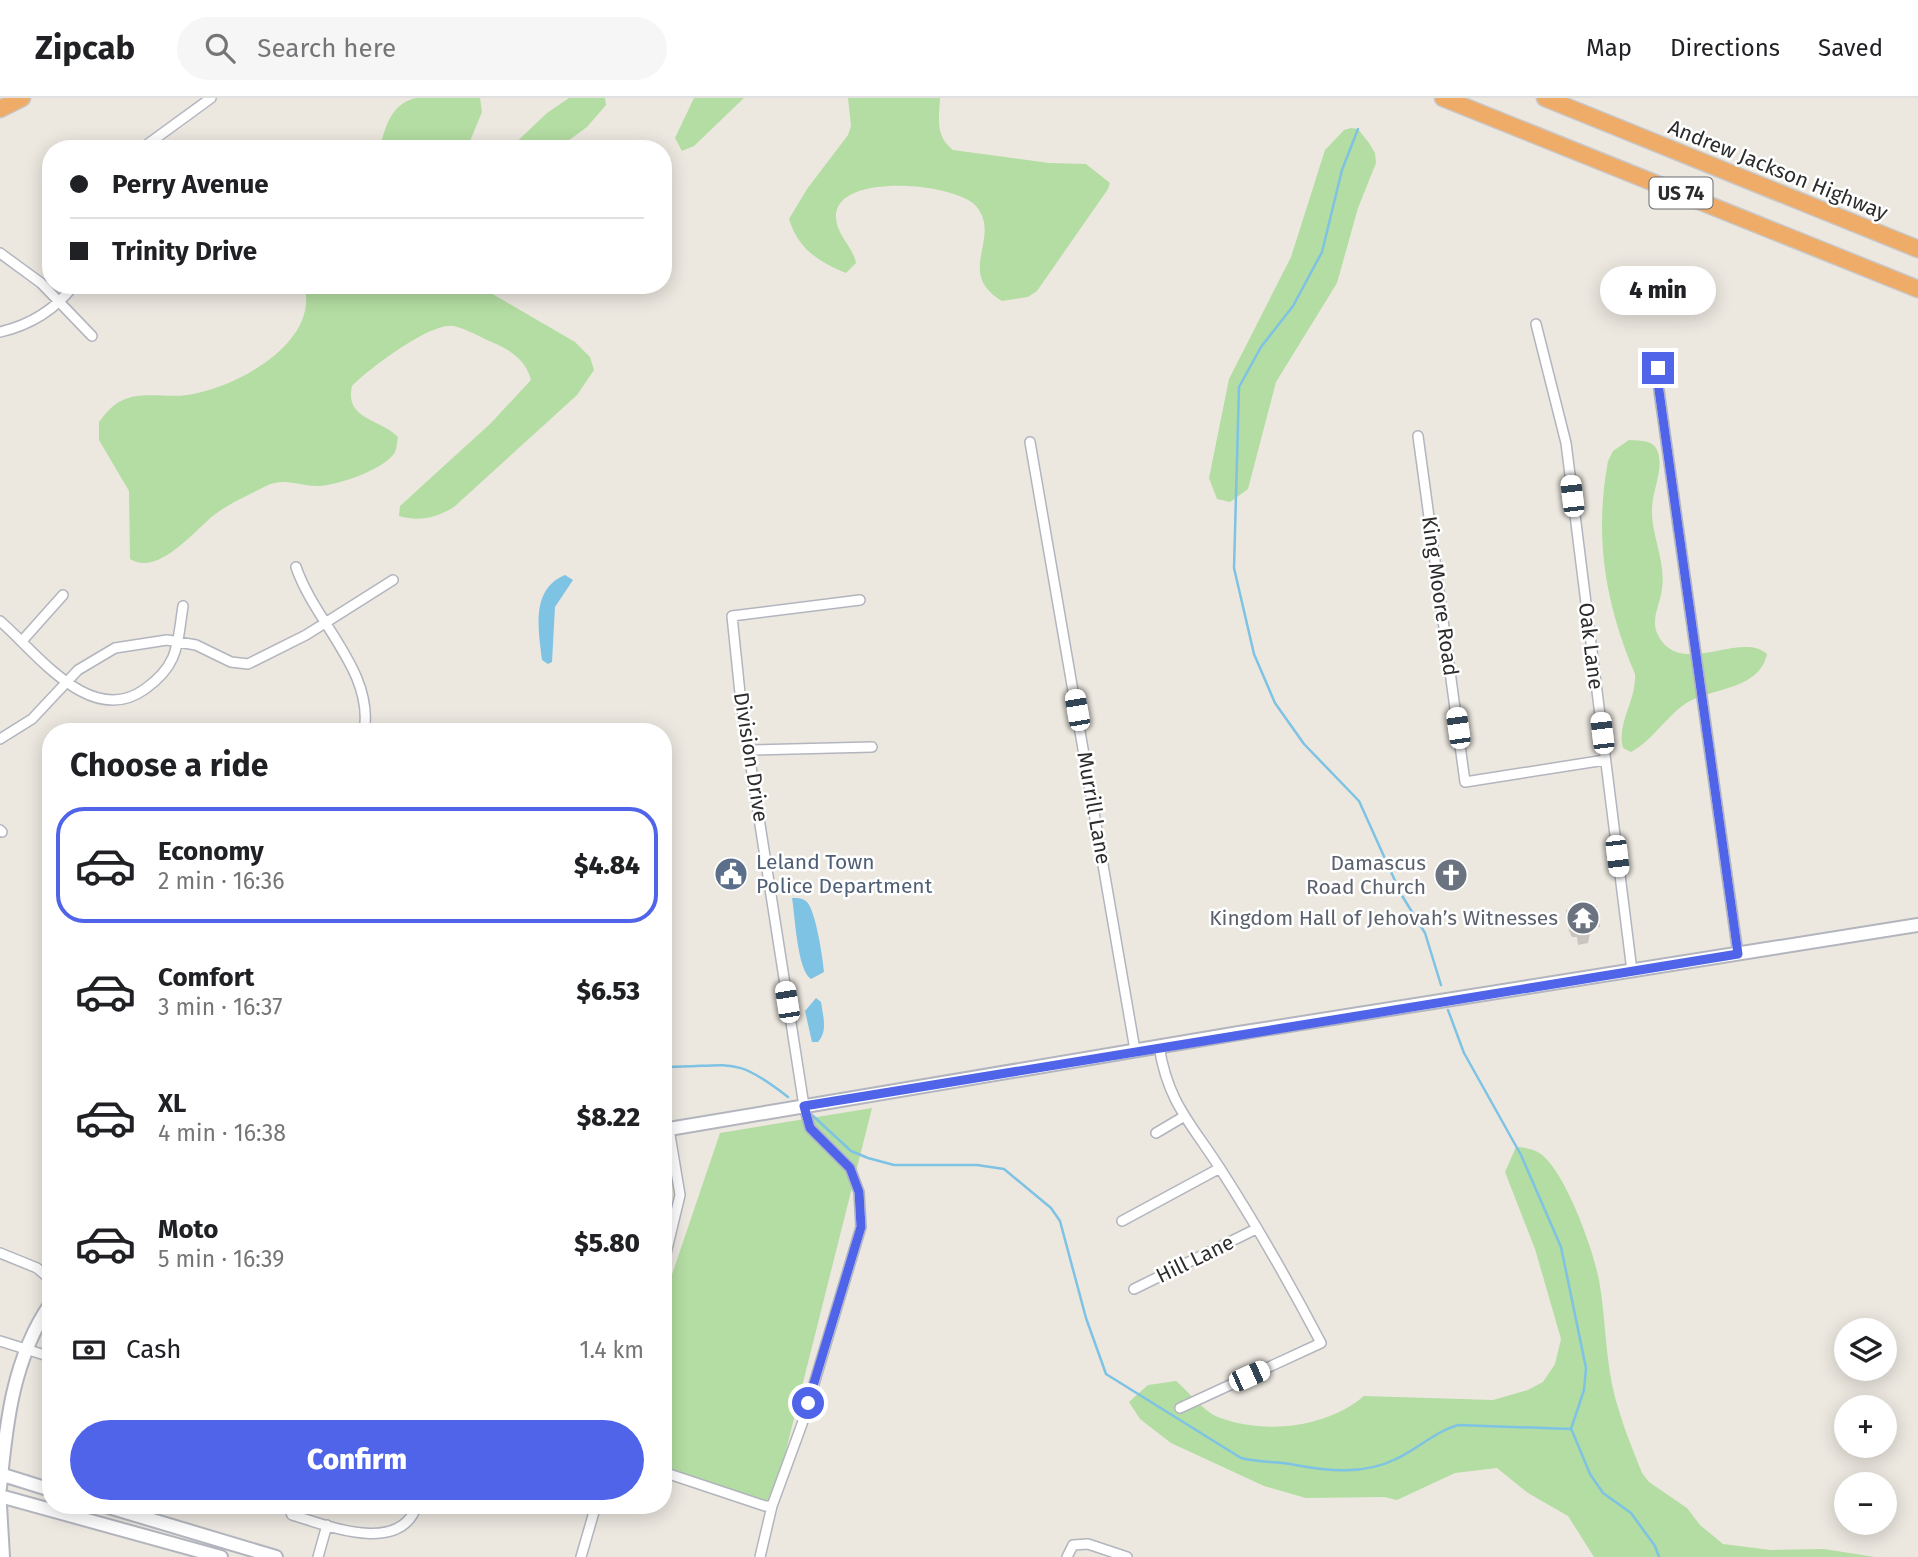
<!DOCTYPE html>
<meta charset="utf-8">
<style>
body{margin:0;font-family:"Fira Sans",sans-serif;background:#f6f6f6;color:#202124;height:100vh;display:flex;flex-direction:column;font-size:26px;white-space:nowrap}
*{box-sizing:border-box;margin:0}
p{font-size:23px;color:#757577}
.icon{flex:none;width:38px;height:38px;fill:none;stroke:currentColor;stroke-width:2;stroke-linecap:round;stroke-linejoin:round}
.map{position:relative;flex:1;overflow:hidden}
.side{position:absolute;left:42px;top:625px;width:630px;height:791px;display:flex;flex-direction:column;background:#fff;border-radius:28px;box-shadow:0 4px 18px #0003}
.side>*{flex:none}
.hud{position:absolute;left:42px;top:42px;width:630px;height:154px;border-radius:28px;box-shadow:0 4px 18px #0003;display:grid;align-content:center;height:154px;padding:0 28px;background:#fff}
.buttons{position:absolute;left:1834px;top:1220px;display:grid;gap:14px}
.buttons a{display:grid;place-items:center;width:63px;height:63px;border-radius:50%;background:#fff;box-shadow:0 4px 18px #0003;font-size:35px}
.end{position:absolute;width:32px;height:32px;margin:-16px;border:9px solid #5064e9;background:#fff;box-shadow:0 0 0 4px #fff}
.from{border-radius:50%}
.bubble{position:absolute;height:49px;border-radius:24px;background:#fff;box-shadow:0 4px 18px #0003;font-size:23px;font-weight:800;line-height:49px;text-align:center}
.car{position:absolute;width:21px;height:42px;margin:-21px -10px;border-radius:9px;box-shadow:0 0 5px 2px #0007;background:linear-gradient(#fff 24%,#345 0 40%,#fff 0 76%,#345 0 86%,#fff 0)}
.hud b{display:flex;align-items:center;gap:24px;height:66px;font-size:26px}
.hud b+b{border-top:2px solid #e0e0e0}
.hud i{width:18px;height:18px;background:#202124}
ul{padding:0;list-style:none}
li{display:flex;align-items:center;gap:21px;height:116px;margin:0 14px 10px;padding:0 14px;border:4px solid transparent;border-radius:28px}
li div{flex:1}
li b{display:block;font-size:26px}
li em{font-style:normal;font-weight:800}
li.on{border-color:#5064e9}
li>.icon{width:63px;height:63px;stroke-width:1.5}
h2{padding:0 28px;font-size:32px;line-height:84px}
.pay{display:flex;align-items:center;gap:18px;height:77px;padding:0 28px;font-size:26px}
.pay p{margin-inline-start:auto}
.primary-button{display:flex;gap:14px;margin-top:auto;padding:14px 28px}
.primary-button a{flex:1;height:80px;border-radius:42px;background:#5064e9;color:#fff;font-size:28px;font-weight:800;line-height:80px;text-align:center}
header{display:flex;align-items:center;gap:42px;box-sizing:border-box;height:98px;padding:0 35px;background:#fff;border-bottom:2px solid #e0e0e0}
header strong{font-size:33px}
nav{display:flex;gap:38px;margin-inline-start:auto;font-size:24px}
.search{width:490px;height:63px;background:#f6f6f6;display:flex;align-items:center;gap:18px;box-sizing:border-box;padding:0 24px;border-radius:38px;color:#757577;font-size:26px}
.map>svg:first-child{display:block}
</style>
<header>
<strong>Zipcab</strong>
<div class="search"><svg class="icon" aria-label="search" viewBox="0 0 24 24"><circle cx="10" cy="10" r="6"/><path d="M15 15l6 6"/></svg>Search here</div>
<nav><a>Map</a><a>Directions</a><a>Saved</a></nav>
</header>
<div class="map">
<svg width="1918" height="1459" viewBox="0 0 1918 1459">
<rect width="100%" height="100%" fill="#ece8e0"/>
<path fill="#b3dda2" d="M416 0H480L482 14 470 43 473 51H379C386 29 390 6 416 0Z
M569 0H605L606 7 587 29 557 51H509L547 15Z
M694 0H744L694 48 682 53 675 40Z
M848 0H940C939 21 935 38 953 52L1049 65 1086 66 1110 85 1108 91 1037 193 1028 199 1002 203C954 174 1003 140 976 108 956 85 838 74 836 117 835 136 853 148 856 165L846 175C819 164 798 151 789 121L807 91 848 37 851 28Z
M1351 30 1358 31 1369 45 1375 55 1376 65 1358 110 1337 185 1276 284 1248 391 1230 404 1217 401 1209 380 1229 281 1291 159 1325 52 1344 32Z
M304 187H477L575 244 590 259 594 272 577 297 454 409C436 420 419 424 399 418L400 408 491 325 531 282C526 263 512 253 494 245 482 240 467 231 454 228 430 224 369 271 352 288 344 322 382 321 398 339 397 343 397 350 395 354 386 371 336 388 318 388 299 388 284 379 266 388 248 397 230 405 214 417 195 432 158 479 130 461L129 393 99 342V324C105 316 113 306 123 302 141 293 167 300 187 297 234 291 321 245 304 187Z
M1629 342C1639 343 1652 341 1657 352 1665 369 1652 393 1652 411 1651 437 1666 463 1662 491 1660 507 1650 522 1658 537 1680 581 1741 532 1767 556 1759 593 1711 589 1685 606 1666 619 1652 643 1631 654L1623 650C1616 626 1637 601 1635 576 1605 505 1594 439 1608 363L1613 353Z
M872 1010 772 1408 663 1374V1203L720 1035Z
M1516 1049C1524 1049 1534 1051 1541 1056 1566 1075 1593 1151 1599 1182 1606 1221 1605 1261 1615 1299 1622 1325 1632 1350 1642 1375L1649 1384 1687 1410 1700 1427 1723 1446 1771 1452 1824 1451 1875 1459H1594L1568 1418 1528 1395 1497 1370 1455 1375 1397 1402 1384 1399 1306 1400 1264 1388 1171 1345 1140 1321 1129 1304 1148 1287 1176 1283C1188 1293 1203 1313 1218 1319 1264 1337 1326 1330 1364 1298L1493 1302 1528 1292 1543 1284 1555 1266 1561 1241 1535 1151 1505 1074Z"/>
<path fill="#7ec2e4" d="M565 477 573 482 555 509 552 564 548 566 542 562C538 530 531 491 565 477Z
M792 800C798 800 803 800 807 804 816 814 823 861 824 874L811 881C797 872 795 817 792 800Z
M816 900 821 904C823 918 828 933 818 944H812L805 913Z"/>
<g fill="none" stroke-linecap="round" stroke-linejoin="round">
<path stroke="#7ec2e4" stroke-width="2.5" d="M1358 31 1342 72 1322 154 1293 208 1261 249 1239 289 1234 470 1254 556 1275 605 1304 646 1359 703 1401 796 1425 835 1441 887
M1448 912 1464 955 1521 1057 1561 1149 1586 1270 1584 1292 1571 1331 1573 1335 1590 1376 1603 1395 1631 1415 1655 1448 1659 1459
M667 969C731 969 733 956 788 999
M812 1017 851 1053 868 1060 894 1067H977L1004 1071 1051 1110 1060 1123 1086 1220 1106 1276 1241 1360C1260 1365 1277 1363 1295 1367 1328 1373 1364 1377 1396 1361 1418 1351 1434 1334 1458 1327L1571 1331"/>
</g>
<path fill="#c8c6be" d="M1597 808 1600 829 1591 830 1588 845 1578 847 1577 839H1572L1569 833 1566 812Z"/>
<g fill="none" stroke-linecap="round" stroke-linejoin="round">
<defs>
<path id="street" d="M141 51 211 0
M0 155 41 185 92 238
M1536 226 1566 345 1632 873
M0 234C30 227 55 212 74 187
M1658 270 1656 271 1738 856
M1418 338 1465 684 1605 662
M1030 344 1135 952
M296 469C315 525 375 574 364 634
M0 523C38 556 91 630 145 591 179 567 177 547 183 508
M22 543 63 497
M0 641 32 621 78 572 115 550 167 542 196 547 231 564 248 566 306 537 393 482
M750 652 872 649
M0 732 2 734
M1159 948C1168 1006 1192 1026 1221 1072 1257 1128 1290 1186 1321 1245L1180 1310
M1156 1035 1183 1019
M1122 1123 1220 1070
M0 1155 37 1170 51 1182
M663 1168 680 1097 669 1031
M1134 1191 1256 1131
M0 1243 51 1259
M663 1374 765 1408H772
M288 1407 292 1417C326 1427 400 1458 417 1407
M318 1459 327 1427
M581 1459 596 1407
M760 1459 772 1408 802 1326 861 1129 859 1094 850 1070 810 1030 804 1008 741 605 732 518 860 502
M1067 1459 1073 1447 1088 1446 1127 1459"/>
<path id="secondary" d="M663 1032 1239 935 1918 827
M0 1376 51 1392
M0 1390C6 1325 13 1260 51 1205
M0 1398 221 1459
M0 1407 3 1459
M102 1407 276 1459"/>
<path id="highway" d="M1443 0 1918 191
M1545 0 1918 151
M0 11 22 0"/>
</defs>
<use href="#street" stroke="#b3b5be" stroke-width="12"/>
<use href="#secondary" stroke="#b3b5be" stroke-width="16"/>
<use href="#highway" stroke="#c8c8c8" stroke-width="19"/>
<use href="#street" stroke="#fff" stroke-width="9"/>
<use href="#secondary" stroke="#fff" stroke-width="12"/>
<use href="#highway" stroke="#efab68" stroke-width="16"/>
</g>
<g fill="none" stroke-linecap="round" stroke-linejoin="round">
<path stroke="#5064e9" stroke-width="9" d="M808 1305 861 1129 859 1094 850 1070 810 1030 804 1008 1738 856 1656 271 1658 270"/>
</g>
<defs>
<symbol id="civic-disc" viewBox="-11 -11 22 22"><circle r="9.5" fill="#5c6f8a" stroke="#fff"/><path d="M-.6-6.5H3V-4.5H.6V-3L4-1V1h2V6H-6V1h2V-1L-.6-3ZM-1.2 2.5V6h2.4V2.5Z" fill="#fff"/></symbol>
<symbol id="church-disc" viewBox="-11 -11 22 22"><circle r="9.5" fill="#6b7280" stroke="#fff"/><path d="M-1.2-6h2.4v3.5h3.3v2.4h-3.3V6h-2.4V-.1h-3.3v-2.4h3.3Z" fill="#fff"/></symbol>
<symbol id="temple-disc" viewBox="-11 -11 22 22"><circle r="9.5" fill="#6b7280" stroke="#fff"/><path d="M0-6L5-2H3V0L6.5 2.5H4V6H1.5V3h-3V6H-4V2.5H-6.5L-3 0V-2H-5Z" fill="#fff"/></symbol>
</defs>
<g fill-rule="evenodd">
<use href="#civic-disc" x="712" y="757" width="38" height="38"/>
<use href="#church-disc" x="1432" y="758" width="38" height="38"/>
<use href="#temple-disc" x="1564" y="801" width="38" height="38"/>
</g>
<g text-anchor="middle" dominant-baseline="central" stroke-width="5" stroke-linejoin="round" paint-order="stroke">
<rect fill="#fff" stroke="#6b6b6b" stroke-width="2" x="1649.5" y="79.5" width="63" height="31" rx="5"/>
<g font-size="19" font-weight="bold" fill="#2c2c2c">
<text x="1681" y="95">US 74</text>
</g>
<g font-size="21" fill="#2c2c2c" stroke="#fff">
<text transform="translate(1778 72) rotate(22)">Andrew Jackson Highway</text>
<text transform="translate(1440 498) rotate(82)">King Moore Road</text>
<text transform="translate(1591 548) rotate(83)">Oak Lane</text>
<text transform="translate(751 659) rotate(81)">Division Drive</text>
<text transform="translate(1094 710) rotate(80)">Murrill Lane</text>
<text transform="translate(1195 1161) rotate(-26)">Hill Lane</text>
</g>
<g font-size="21" fill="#4e5e75" stroke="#fff" text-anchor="start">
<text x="756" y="764">Leland Town<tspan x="756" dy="24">Police Department</tspan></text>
</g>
<g font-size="21" fill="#5b616d" stroke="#fff" text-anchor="end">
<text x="1426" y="765">Damascus<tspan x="1426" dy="24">Road Church</tspan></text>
<text x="1558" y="820">Kingdom Hall of Jehovah’s Witnesses</text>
</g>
</g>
</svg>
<div class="buttons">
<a><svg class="icon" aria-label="layers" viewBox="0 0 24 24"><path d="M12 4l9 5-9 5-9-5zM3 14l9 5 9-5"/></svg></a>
<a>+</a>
<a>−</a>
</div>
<i class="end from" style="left:808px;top:1305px"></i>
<i class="end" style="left:1658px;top:270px"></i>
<div class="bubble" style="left:1600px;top:168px;width:116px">4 min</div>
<i class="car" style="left:1572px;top:398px;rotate:353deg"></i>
<i class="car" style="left:1077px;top:612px;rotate:350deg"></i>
<i class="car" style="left:1458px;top:630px;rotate:352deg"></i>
<i class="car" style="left:1602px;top:635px;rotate:353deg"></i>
<i class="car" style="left:1617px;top:758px;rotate:173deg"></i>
<i class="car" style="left:787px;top:904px;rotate:351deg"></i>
<i class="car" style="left:1249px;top:1278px;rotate:66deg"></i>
<div class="hud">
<b><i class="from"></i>Perry Avenue</b>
<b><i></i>Trinity Drive</b>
</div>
<section class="side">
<h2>Choose a ride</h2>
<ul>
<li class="on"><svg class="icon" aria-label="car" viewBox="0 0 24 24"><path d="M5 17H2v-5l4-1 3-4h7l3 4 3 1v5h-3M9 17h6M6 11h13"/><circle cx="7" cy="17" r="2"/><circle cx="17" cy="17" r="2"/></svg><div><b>Economy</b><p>2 min · 16:36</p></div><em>$4.84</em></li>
<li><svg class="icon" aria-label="car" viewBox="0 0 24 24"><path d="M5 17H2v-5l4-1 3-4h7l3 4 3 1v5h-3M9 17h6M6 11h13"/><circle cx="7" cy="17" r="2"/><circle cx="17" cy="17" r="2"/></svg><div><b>Comfort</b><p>3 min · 16:37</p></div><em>$6.53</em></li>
<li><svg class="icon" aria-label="car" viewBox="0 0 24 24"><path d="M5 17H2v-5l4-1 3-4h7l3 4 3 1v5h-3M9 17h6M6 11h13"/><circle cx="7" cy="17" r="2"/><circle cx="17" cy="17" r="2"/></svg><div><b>XL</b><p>4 min · 16:38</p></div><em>$8.22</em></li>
<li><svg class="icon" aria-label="car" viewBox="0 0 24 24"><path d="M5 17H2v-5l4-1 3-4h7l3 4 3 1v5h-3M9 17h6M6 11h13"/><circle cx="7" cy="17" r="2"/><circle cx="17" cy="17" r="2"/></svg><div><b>Moto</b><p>5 min · 16:39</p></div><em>$5.80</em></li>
</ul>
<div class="pay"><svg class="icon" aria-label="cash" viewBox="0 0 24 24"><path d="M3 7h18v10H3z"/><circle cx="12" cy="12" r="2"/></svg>Cash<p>1.4 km</p></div>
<div class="primary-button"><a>Confirm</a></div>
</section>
</div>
